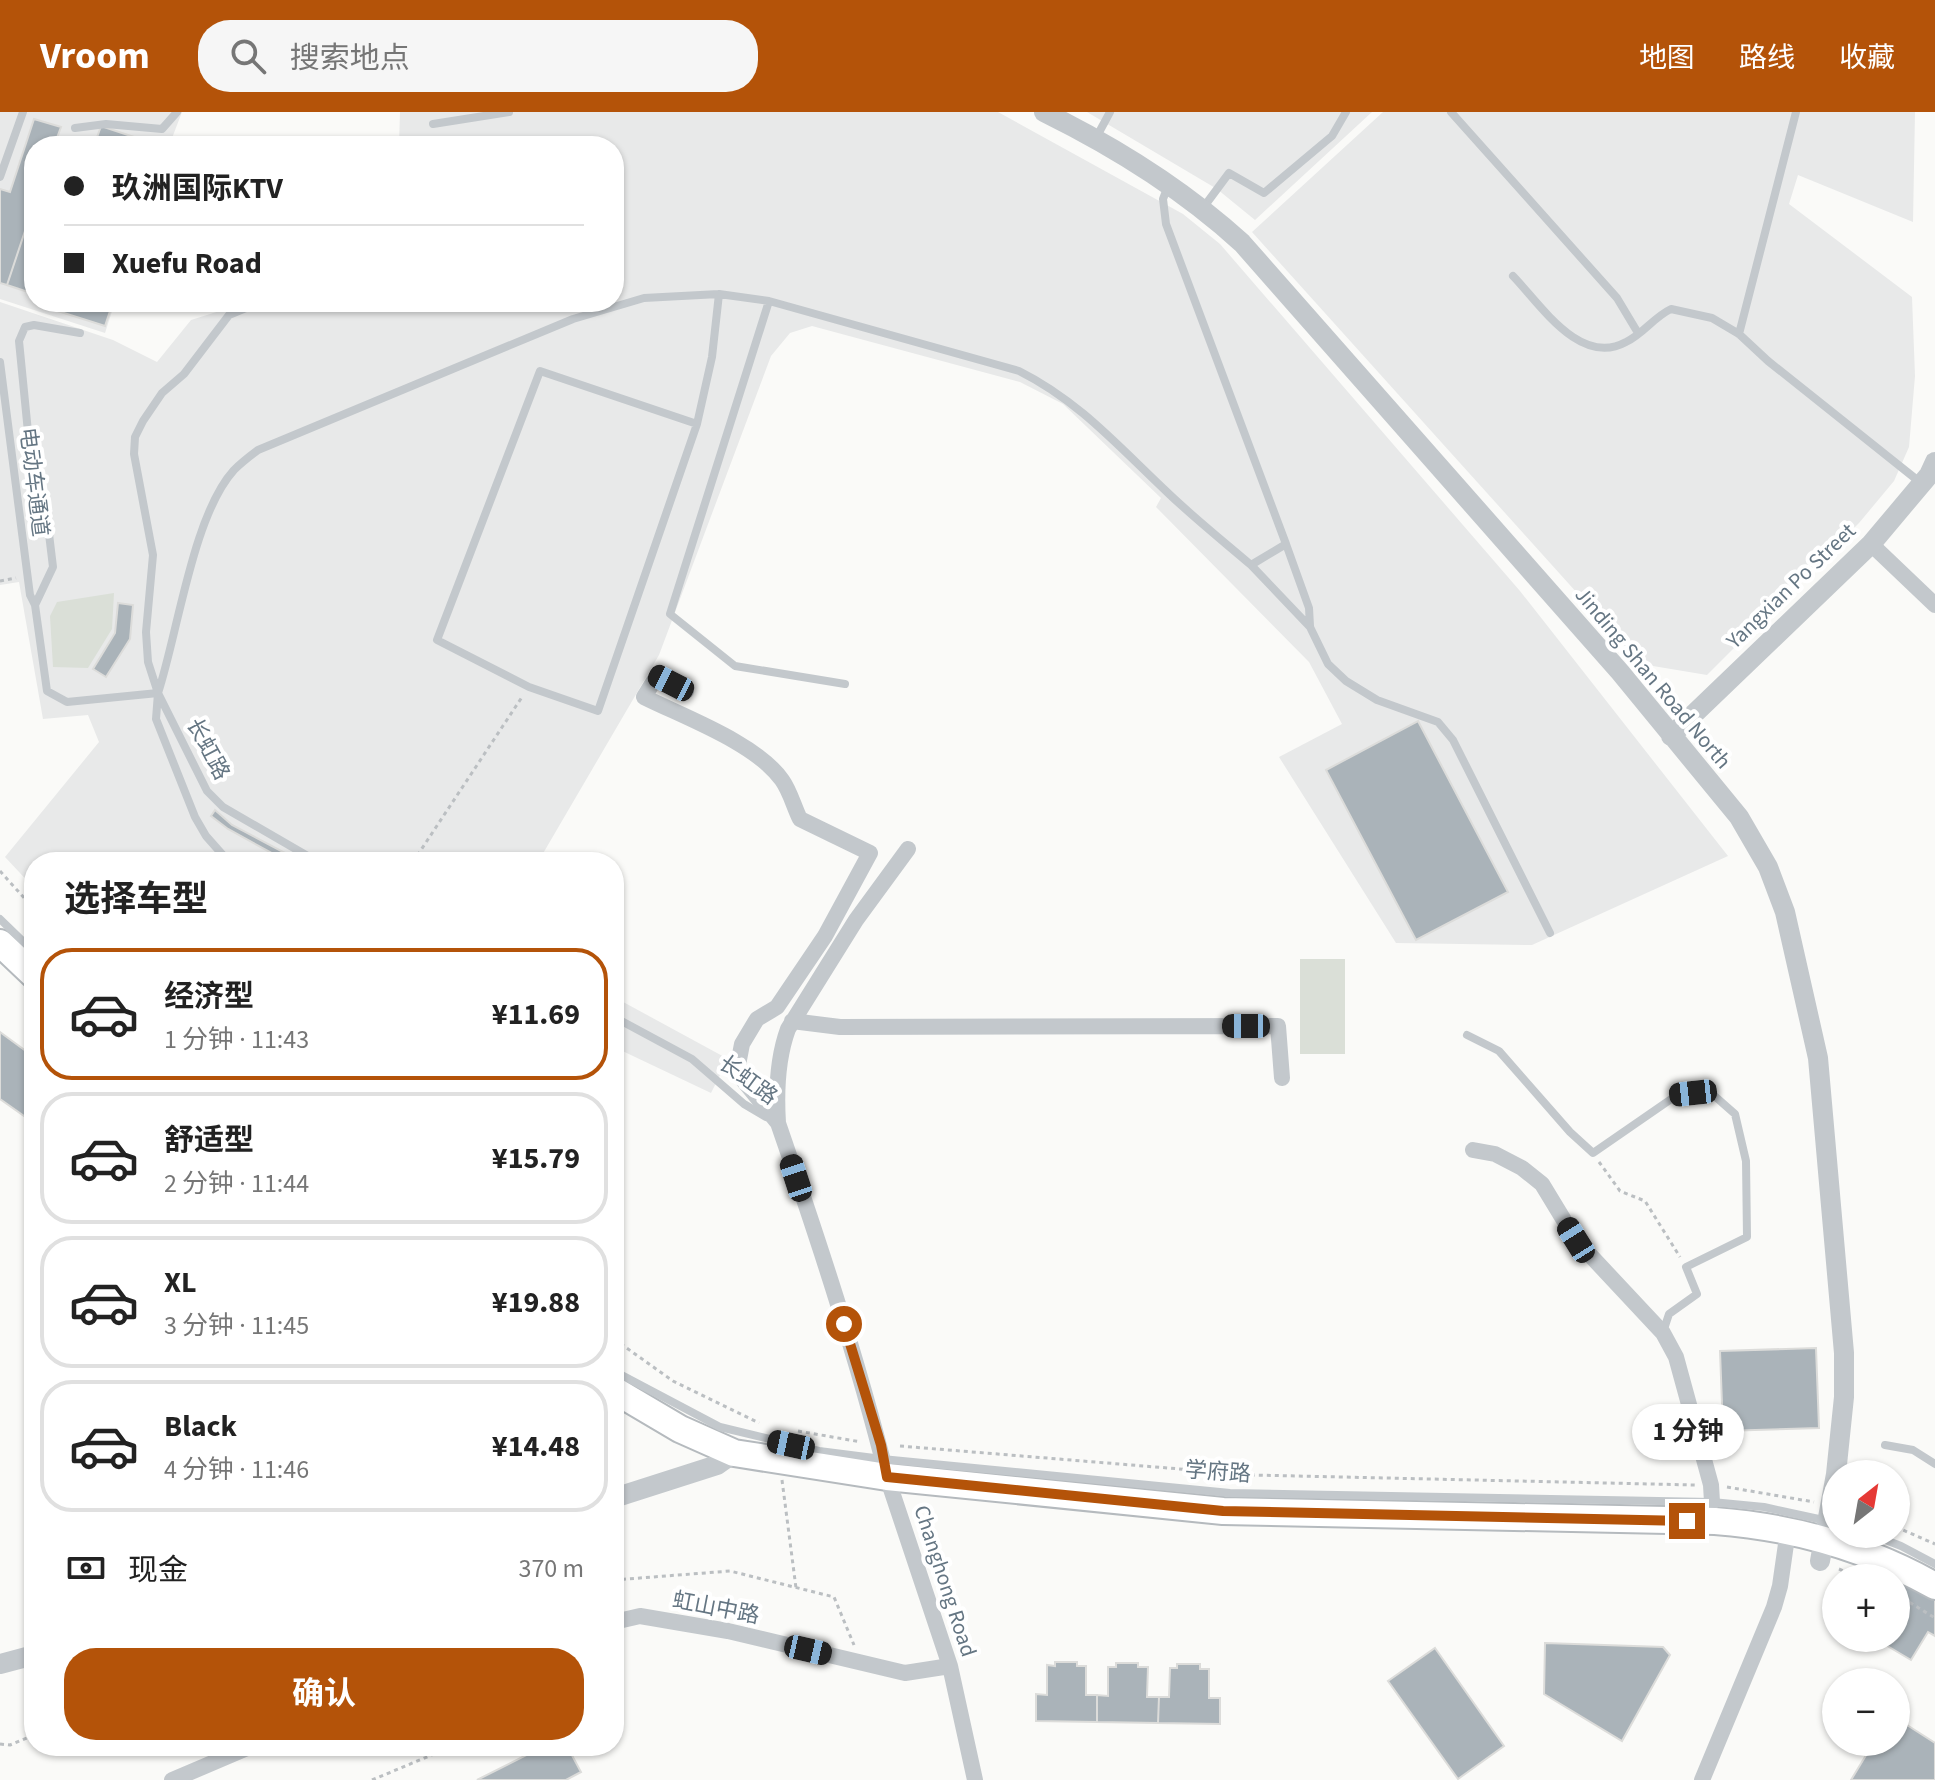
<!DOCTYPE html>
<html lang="zh">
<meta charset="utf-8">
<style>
body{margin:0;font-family:"Source Sans 3","Noto Sans SC",sans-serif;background:#f6f6f6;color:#222;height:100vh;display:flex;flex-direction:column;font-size:30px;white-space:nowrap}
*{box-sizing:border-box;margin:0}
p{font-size:26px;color:#767676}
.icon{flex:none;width:44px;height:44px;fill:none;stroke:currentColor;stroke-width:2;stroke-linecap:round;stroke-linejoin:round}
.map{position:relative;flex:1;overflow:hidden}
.details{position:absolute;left:24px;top:740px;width:600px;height:904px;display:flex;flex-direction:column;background:#fff;border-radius:32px;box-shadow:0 2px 6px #0004}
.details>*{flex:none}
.guide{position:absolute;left:24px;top:24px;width:600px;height:176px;border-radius:32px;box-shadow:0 2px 6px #0004;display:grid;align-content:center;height:176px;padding:0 40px;background:#fff}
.needle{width:52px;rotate:31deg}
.controls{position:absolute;left:1822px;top:1348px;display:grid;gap:16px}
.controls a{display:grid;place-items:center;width:88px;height:88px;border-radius:50%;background:#fff;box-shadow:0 2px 6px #0004;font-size:40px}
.end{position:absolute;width:36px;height:36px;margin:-18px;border:10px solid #b45309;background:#fff;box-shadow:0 0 0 4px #fff}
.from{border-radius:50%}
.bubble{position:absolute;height:56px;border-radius:28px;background:#fff;box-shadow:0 2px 6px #0004;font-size:26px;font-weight:700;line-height:56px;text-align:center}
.car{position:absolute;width:24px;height:48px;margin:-24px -12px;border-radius:10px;box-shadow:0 0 6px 2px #0007;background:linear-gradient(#222 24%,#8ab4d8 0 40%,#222 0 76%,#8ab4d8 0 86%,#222 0)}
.guide b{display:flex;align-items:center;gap:28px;height:76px;font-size:30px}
.guide b+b{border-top:2px solid #e0e0e0}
.guide i{width:20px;height:20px;background:#222}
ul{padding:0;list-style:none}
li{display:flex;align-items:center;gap:24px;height:132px;margin:0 16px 12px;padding:0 24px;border:4px solid #e0e0e0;border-radius:32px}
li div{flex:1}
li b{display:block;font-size:30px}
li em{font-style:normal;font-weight:700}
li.on{border-color:#b45309}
li>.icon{width:72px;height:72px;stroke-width:1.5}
h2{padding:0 40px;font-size:36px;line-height:96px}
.pay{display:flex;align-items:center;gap:20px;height:88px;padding:0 40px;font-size:30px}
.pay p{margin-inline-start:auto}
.cta{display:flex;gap:16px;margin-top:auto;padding:16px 40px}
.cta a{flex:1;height:92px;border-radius:32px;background:#b45309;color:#fff;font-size:32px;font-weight:700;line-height:92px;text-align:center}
header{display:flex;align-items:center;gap:48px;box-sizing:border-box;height:112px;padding:0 40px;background:#b45309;color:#fff}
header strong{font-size:38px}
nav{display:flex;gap:44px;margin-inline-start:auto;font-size:28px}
.search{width:560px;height:72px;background:#f6f6f6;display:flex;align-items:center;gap:20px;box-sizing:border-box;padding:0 28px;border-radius:32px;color:#767676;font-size:30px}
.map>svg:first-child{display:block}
</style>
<header>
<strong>Vroom</strong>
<div class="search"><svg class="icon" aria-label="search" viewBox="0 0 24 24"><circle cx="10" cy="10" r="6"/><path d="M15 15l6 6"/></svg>搜索地点</div>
<nav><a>地图</a><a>路线</a><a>收藏</a></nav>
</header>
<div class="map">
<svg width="1935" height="1668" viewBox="0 0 1935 1668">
<rect width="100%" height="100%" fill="#fafaf8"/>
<path fill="#e8e9e9" d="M0 0H182L169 34H34V190H115L105 221 0 187Z
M400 0H998L1183 102 1220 132 1520 479 1728 744 1532 833 1396 831 1279 645 1342 612 1309 550 1156 395 1161 386 1063 292 1020 270 812 214 790 221 771 244 659 543 538 750H34V776L5 745 99 630 88 603 43 607 19 470 0 473V190L113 228 157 250 191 208 248 190H614V34H399Z
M1087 0H1372L1255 108 1217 77Z
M1383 0H1915L1913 110 1798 63 1789 92 1912 185 1915 264 1909 335 1894 369 1859 411 1707 563 1641 552 1252 120Z
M614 885 728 947 711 981 614 935Z"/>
<path fill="#dadfd7" d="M114 481 112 517 88 556 53 555 50 504 57 490Z
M1300 847H1345V942H1300Z"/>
<path fill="#aab3b9" stroke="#dcdcda" stroke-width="2" d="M34 7 61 15 54 34H34V92L7 173 0 171V77L10 80Z
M101 14 161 34H94Z
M34 92V182L7 173Z
M43 190H113L105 214 42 194Z
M118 491 133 493 130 527 106 565 93 557 115 521Z
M1418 609 1508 780 1416 828 1326 658Z
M215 698 232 713 302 750H288L228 717 211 704Z
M0 920 34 945V1011L0 987Z
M1816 1236 1819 1316 1723 1319 1720 1239Z
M1875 1436 1935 1473V1524L1928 1520 1911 1548 1874 1526H1896V1515L1901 1518 1907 1507 1896 1500V1466H1856Z
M1545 1531 1663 1535 1670 1543 1622 1629 1544 1582Z
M1435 1536 1504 1634 1458 1667 1388 1569Z
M1055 1550H1077V1554H1086V1583H1097V1610L1036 1609V1582L1047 1583V1553L1055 1554Z
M1116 1551H1138V1555H1148L1147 1585H1159L1158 1611 1097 1610V1583L1108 1584V1555H1116Z
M1177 1552H1200V1557H1209V1586H1220V1612L1158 1611 1159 1585H1169L1170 1556H1177Z
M1907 1613 1935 1631V1668H1851L1874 1630H1896V1620L1900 1623Z
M544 1634H567L581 1660 566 1668H477Z"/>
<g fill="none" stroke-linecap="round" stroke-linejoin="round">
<defs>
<path id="primary" d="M0 831 34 863
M614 1278 680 1317 734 1341 887 1365 1223 1399 1715 1409C1794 1415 1866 1435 1935 1474"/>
</defs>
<use href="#primary" stroke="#b5babe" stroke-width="30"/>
<path stroke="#bbbfc2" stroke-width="3" stroke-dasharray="4 4" stroke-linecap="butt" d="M0 469 16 466
M413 750 522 585
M0 759 34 797
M1599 1050 1620 1079 1645 1089 1680 1145
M614 1227 673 1269 759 1311
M798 1319 861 1330
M900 1334 1253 1363 1695 1373
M782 1368 796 1476
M1727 1375 1814 1390
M1896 1415 1935 1432
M1839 1457 1861 1466
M614 1468 730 1459 834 1485 854 1533
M1896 1482 1935 1506
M0 1632 10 1633 34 1623
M372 1668 453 1634"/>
<path stroke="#c3c8cc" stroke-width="8" d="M1451 0 1617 186 1638 221
M433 12 509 0
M75 16 106 12 162 17 177 0
M1096 26 1110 0
M0 65 23 0
M1203 96 1229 61 1264 81 1332 24 1346 0
M1513 164C1541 193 1580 255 1626 230 1643 222 1654 205 1671 197L1712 206 1739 222 1768 249 1921 371
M769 189 670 502 735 554 845 572
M261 190 229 203 184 262 162 281 143 309 135 325 134 342 153 443 146 520 148 550 158 581 207 679 223 695 318 750
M80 221 34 213 25 215 19 229 37 411 49 422 53 455 35 493 47 579 67 590 158 581
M1739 222 1796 0
M0 250 30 483 35 493
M697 312 540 259 437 528 529 575 598 599 697 312 712 245 719 182
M1286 432 1309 496 1310 514
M1251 453 1310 515 1328 552 1346 569 1377 588 1438 610 1453 628 1550 821
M229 750 206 724 195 705 156 607 158 581C178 520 193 403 234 358 241 351 250 344 258 338L573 207 644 186 719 182 769 189 1019 259C1079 289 1118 334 1167 380 1194 406 1223 429 1251 453L1286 432 1166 112 1163 87 1168 74
M0 807 34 840
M614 905 692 947 744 992 766 1005
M1467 923 1499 939 1570 1020 1593 1041 1677 983 1710 980 1735 1002 1746 1049 1747 1125 1686 1155 1697 1182 1669 1202 1663 1220
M614 1259 720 1315 819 1339 882 1347 1230 1381 1712 1390 1764 1395 1828 1409
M1885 1333 1913 1338 1935 1352
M1870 1422 1901 1434 1935 1452"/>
<path stroke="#c3c8cc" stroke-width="16" d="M1871 432 1935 493
M686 579 657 564 644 585C684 605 756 631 782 668 790 679 794 695 800 707L870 741 825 824 777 895 757 907 742 932 738 953 743 968 778 1011
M908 737 856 808 788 917C777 947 776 979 778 1011 818 1127 857 1245 887 1365L950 1554 975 1668
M792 909 840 915 1278 914 1282 966
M1473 1038 1495 1042 1522 1056 1542 1072 1576 1128 1663 1221 1676 1245 1711 1373 1712 1390
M614 1510 640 1504 728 1519 905 1561 950 1554
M172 1668 252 1634
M1702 1668 1774 1495 1780 1474 1788 1418"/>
<path stroke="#c3c8cc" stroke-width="20" d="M1044 0C1115 35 1184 78 1242 131L1620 560 1739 705 1768 755 1785 800 1818 946 1844 1241V1285L1836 1362
M1671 624 1871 432 1929 363 1935 350
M614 1386 717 1353 734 1341
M1820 1449 1836 1362
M0 1552 34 1543"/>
<use href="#primary" stroke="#fff" stroke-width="26"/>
</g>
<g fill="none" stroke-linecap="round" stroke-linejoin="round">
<path stroke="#b45309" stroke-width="10" d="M844 1212 881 1333 887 1365 1223 1399 1687 1409"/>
</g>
<g text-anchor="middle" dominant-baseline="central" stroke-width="8" stroke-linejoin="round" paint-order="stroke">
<g font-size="22" fill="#657683" stroke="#fff">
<text transform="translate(34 370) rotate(83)">电动车通道</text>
<text transform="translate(1791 474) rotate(-44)">Yangxian Po Street</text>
<text transform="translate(1653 566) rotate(50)">Jinding Shan Road North</text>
<text transform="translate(208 637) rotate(62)">长虹路</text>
<text transform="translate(748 968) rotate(36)">长虹路</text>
<text transform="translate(1218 1360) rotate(4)">学府路</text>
<text transform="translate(945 1469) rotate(72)">Changhong Road</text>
<text transform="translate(716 1496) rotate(11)">虹山中路</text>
</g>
</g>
</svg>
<div class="controls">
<a><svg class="needle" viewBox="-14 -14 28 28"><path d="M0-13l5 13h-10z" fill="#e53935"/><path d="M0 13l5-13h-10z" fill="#767676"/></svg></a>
<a>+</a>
<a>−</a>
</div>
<i class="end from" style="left:844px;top:1212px"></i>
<i class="end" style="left:1687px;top:1409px"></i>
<div class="bubble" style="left:1632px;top:1292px;width:112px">1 分钟</div>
<i class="car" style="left:671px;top:571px;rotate:297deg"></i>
<i class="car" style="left:1246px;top:914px;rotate:270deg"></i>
<i class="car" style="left:1693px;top:981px;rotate:264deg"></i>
<i class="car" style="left:796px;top:1066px;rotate:342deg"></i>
<i class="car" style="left:1576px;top:1128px;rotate:328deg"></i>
<i class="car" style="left:791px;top:1333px;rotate:282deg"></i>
<i class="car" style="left:808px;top:1538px;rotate:103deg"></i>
<div class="guide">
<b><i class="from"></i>玖洲国际KTV</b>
<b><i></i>Xuefu Road</b>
</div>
<section class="details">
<h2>选择车型</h2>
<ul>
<li class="on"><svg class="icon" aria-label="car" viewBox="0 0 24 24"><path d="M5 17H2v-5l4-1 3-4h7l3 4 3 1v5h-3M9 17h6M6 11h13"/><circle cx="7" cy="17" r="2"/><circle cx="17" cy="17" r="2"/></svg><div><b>经济型</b><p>1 分钟 · 11:43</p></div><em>¥11.69</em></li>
<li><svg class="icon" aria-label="car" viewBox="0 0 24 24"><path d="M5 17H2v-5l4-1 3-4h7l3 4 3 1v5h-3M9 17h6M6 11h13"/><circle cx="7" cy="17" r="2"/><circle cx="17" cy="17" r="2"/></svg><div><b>舒适型</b><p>2 分钟 · 11:44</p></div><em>¥15.79</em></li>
<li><svg class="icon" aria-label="car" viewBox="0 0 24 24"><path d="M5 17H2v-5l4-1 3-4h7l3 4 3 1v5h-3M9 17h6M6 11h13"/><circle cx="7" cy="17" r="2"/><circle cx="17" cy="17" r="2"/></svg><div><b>XL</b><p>3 分钟 · 11:45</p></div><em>¥19.88</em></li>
<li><svg class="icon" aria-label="car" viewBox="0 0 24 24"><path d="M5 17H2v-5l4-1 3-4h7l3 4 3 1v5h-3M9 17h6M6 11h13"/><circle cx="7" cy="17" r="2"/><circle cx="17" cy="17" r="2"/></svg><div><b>Black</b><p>4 分钟 · 11:46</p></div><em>¥14.48</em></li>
</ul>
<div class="pay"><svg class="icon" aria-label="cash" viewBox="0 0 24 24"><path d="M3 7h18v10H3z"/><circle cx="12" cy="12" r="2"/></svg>现金<p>370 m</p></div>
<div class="cta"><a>确认</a></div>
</section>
</div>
